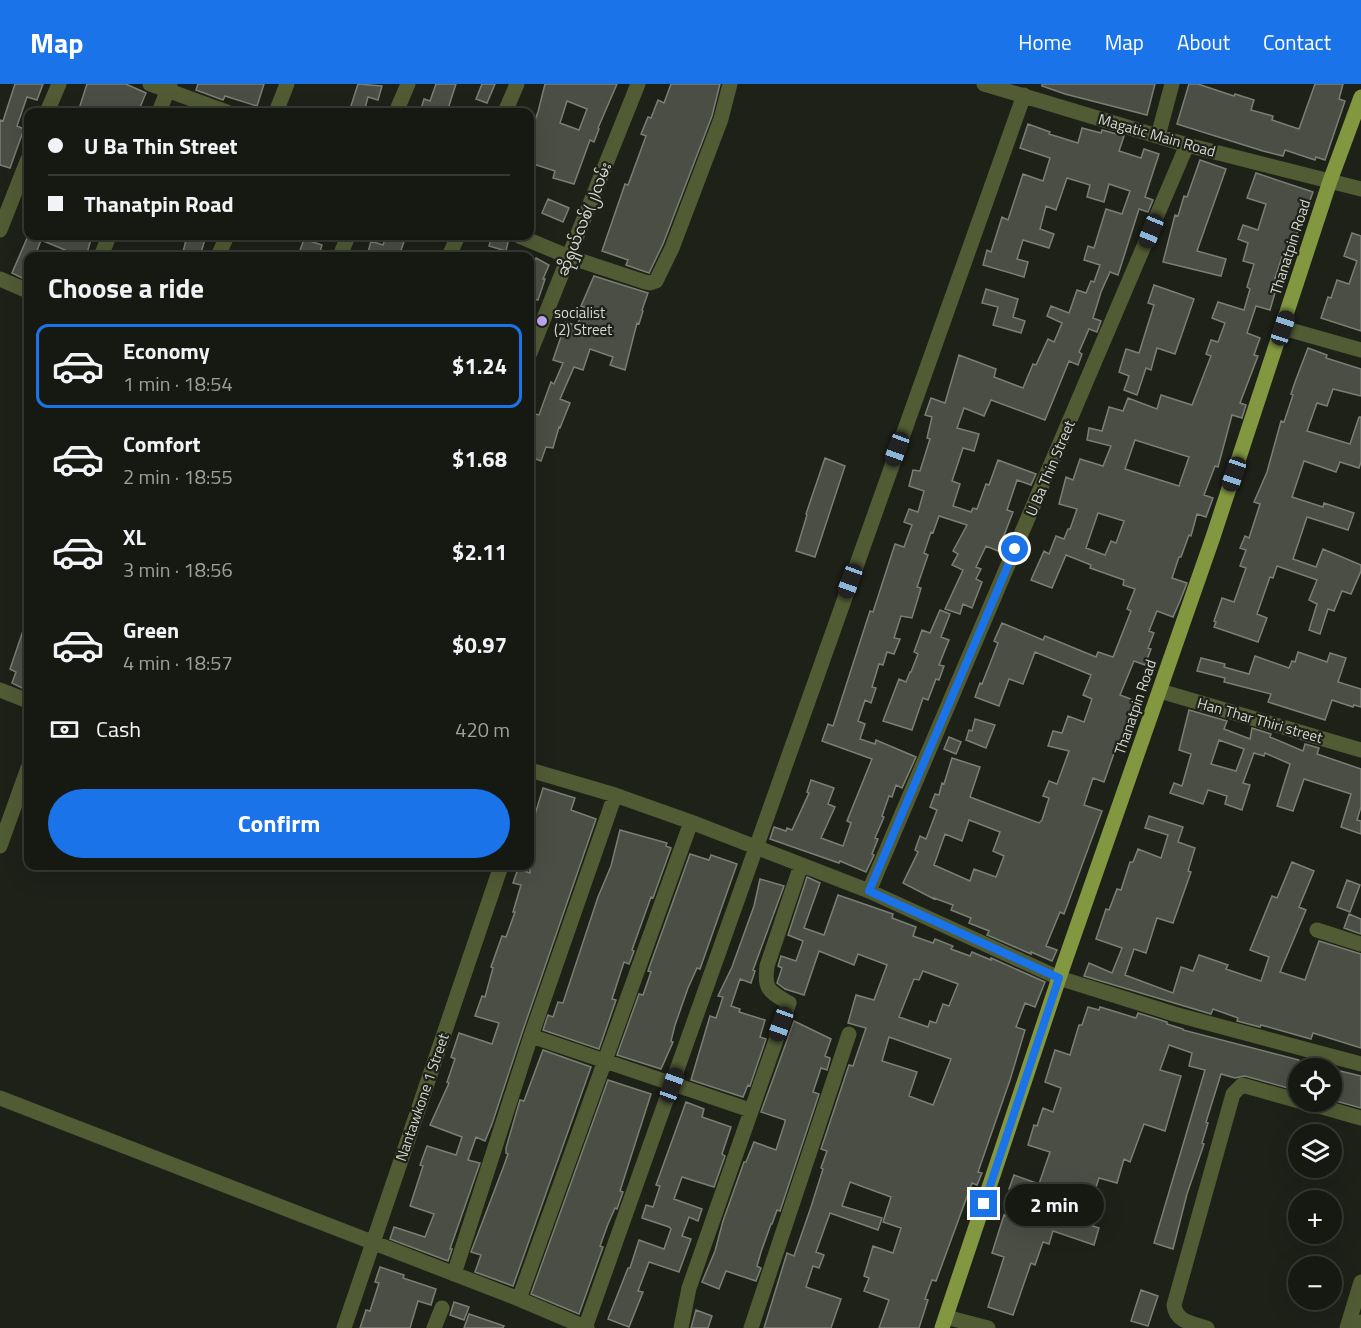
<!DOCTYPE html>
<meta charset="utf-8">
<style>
body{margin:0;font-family:"Titillium Web","Noto Sans Myanmar",sans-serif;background:#232620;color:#f1f3f6;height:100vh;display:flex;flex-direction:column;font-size:22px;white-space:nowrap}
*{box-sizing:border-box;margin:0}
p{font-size:20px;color:#9ea09f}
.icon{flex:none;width:33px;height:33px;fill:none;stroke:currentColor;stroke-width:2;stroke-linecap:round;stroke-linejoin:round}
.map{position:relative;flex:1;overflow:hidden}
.panel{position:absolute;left:24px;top:168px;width:510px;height:618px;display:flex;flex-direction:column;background:#161912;border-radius:12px;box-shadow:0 6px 24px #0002,0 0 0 2px #353832}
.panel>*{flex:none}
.guide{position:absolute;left:24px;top:24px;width:510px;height:132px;border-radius:12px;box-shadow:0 6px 24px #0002,0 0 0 2px #353832;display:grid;align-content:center;height:132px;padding:0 24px;background:#161912}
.fabs{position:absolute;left:1288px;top:974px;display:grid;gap:12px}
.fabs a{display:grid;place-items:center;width:54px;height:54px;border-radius:50%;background:#161912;box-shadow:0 6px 24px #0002,0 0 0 2px #353832;font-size:30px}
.end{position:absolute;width:27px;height:27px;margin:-14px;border:8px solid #1a73e8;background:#fff;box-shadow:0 0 0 3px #fff}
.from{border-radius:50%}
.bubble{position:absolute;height:42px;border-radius:21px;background:#161912;box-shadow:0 6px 24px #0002,0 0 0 2px #353832;font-size:20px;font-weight:700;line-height:42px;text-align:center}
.car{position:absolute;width:18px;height:36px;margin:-18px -9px;border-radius:8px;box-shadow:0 0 4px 2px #0007;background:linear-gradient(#222 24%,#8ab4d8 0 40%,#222 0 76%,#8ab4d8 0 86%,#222 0)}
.guide b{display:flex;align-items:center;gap:21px;height:57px;font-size:22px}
.guide b+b{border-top:2px solid #353832}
.guide i{width:15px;height:15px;background:#f1f3f6}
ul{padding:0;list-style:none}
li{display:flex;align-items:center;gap:18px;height:84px;margin:0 12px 9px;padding:0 12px;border:3px solid transparent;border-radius:12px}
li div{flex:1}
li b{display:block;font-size:22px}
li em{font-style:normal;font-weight:700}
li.on{border-color:#1a73e8}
li>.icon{width:54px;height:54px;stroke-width:1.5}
h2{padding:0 24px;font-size:27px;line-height:72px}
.pay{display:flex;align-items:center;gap:15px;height:66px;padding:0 24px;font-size:22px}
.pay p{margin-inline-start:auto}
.primary-button{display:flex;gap:12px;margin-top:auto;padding:12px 24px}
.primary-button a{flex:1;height:69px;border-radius:36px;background:#1a73e8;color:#fff;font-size:24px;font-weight:700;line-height:69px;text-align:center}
header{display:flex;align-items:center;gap:36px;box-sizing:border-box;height:84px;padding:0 30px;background:#1a73e8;color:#fff}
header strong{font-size:28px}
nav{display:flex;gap:33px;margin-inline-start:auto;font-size:21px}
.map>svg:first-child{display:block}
</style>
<header>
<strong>Map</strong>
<nav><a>Home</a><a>Map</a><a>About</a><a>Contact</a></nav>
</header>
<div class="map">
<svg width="1361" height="1244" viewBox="0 0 1361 1244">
<rect width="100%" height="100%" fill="#1e2118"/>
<path fill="#4b4e44" stroke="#7b7e73" stroke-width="1.5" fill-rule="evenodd" d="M15 0H43L37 16 27 13 17 42 24 45 10 84 0 81V36L3 37Z
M87 0H126L146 9 138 28H123L108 24 107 28H78Z
M198 0H264L257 22 225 12 223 16 196 6Z
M358 0 382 2 378 16 368 13 364 28H349Z
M436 0H456L447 28H420L424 15 430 17Z
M482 0H495L487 19 476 15Z
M545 0H617L598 44 599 45 594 58 590 56 574 100 553 94 555 87 530 79V49L538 28ZM567 17 587 25 579 46 560 39Z
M671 0H720L712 32 663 160 649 189 626 181 628 176 602 167 625 100 628 101 646 52 641 50 648 33 651 34 658 16 664 19Z
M1042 0H1155L1147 31 1065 10 1042 2Z
M1189 0H1198L1234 12 1235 10 1254 16 1251 26 1273 32 1272 36 1299 45 1315 0H1343L1339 15 1345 17 1325 76 1316 73 1315 76 1285 66 1283 72 1263 67 1177 40Z
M1028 40 1050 48 1049 50 1078 59 1082 44 1101 49 1102 46 1124 52 1119 67 1141 74 1144 65 1159 70 1145 113 1153 116 1148 128 1139 125 1118 191 1110 188 1101 208 1093 234 1101 237 1097 248 1089 245 1079 268 1082 270 1078 281 1069 277 1045 336 991 316 984 332 964 324 957 344 979 350 974 367 963 364 952 397 960 400 953 422 971 428 973 424 977 425 986 400 989 401 998 376 1036 390 1031 401 1017 396 1007 426 1013 428 998 467 986 462 976 483 981 485 976 495 982 498 972 524 963 520 960 530 945 525 963 486 952 481 958 470 953 467 967 441 939 432 933 449 931 448 924 469 928 471 917 503 921 504 912 534 901 532 894 554 900 555 894 570 887 568 883 581 879 580 872 603 876 604 871 619 865 616 858 637 865 640 860 655 875 660 876 656 916 673 902 704 896 701 892 713 889 712 882 732 884 733 875 754 878 755 872 770 874 771 866 788 840 777 839 779 770 755 774 743 786 747 787 744 792 746 809 709 807 708 811 696 834 704 828 720 835 723 821 754 843 762 851 739 847 737 872 675 822 657 828 640 833 642 870 527 873 528 895 460 904 463 912 441 904 438 909 425 918 428 924 407 909 402 913 386 920 387 930 355 927 354 932 333 925 331 931 314 945 319 959 271 996 285 994 293 1023 304 1033 280 1036 281 1048 255 1054 258 1062 239 1047 232 1051 222 1069 229 1077 206 1086 209 1091 197 1094 198 1100 181 1084 176 1088 162 1094 164 1106 125 1122 130 1130 107 1109 100 1104 118 1087 113 1090 101 1067 94 1056 126 1046 122 1040 145 1054 150 1049 164 1023 156 1017 175 1028 178 1024 193 983 181 987 166 991 168 1002 133 1008 136 1023 90 1043 97 1050 74 1020 64Z
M1200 76 1226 85 1197 167 1226 175 1221 192 1163 178 1175 131 1178 132 1184 112 1187 113Z
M1256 89 1313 108 1304 133H1302L1289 176 1282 173 1275 194 1279 195 1270 226 1256 222 1247 249 1260 254 1254 271 1258 272 1240 319 1246 321 1242 334 1232 331 1218 383 1215 382 1204 411 1213 414 1206 433 1197 430 1191 452 1189 451 1181 473H1179L1172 494 1187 499 1180 517 1173 533 1157 527 1149 547 1154 549 1148 564 1151 565 1145 581 1134 577 1120 611 1136 617 1129 636 1131 637 1124 660 1118 658 1104 698 1093 694 1084 721 1102 727 1064 830 1060 828 1046 862 1057 866 1052 877 1031 868V870L987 851 989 847 969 839 971 834 951 826 953 821 934 814V815L903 799 918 768 915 766 920 752 926 755 937 726 930 723 935 710 939 711 942 699 944 700 952 674 980 683 970 713 1039 739 1042 736 1049 714 1043 712 1049 697 1057 700 1069 667 1048 662 1053 647 1062 649 1068 632 1084 638 1092 615 1083 611 1091 591 1035 568 1023 600 1009 595 999 622 975 613 980 599 982 600 998 559 994 557 1002 539 1043 556 1045 552 1096 573 1098 568 1113 573 1131 527 1127 525 1135 505 1123 501 1124 496 1090 484 1091 481 1066 471 1052 504 1031 496 1044 467 1049 470 1056 452 1064 455 1068 445H1070L1077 425 1059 420 1066 393 1073 396 1080 375 1103 382 1111 362 1087 356 1089 344 1102 347 1109 323 1123 327 1128 314 1157 325 1161 311 1192 321 1211 272 1206 270 1211 256 1218 258 1225 239 1212 234 1218 218 1244 226 1250 205 1247 203 1254 180 1243 177 1248 159 1238 155 1243 141 1258 146 1266 120 1247 114ZM1135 356 1189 373 1179 402 1125 385ZM1098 429 1124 437 1116 459 1111 457 1105 471 1086 464ZM969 736 1000 748 993 767 1004 772 996 793 974 785 970 797 934 781 945 750 962 757Z
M548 115 569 124 563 138 542 129Z
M1352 149 1361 152V247L1321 234 1328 213 1331 214 1337 196 1349 200 1357 177 1344 172Z
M28 152H92L87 169 81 167 79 172H63L65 166 41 156 35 172H28V197L12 189Z
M187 152H206L200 172H182Z
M386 152H406L399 172H367L371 157 383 161Z
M492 152 509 154 506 167 489 162Z
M304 155 322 161 319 172H298Z
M536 174 549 181 543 195H545L538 216 530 214V188Z
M594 192 648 209 642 226 643 227 639 240 637 239 625 286 610 281 613 273 590 265 583 286 574 283 560 315 570 319 560 344 559 343 553 364 546 363 541 377 530 373V329L539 331 551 298 554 300 563 279 553 276 566 238 577 242 584 223 581 222Z
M1154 201 1194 215 1175 270 1157 264 1151 286 1146 284 1137 311 1124 306 1129 292 1119 288 1126 265 1139 269 1154 221 1148 219Z
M986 205 1018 215 1013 233 1025 237 1021 249 993 241 998 223 982 219Z
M1308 264 1327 271 1326 274 1361 285V312L1333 305 1327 322 1317 319 1307 347 1350 360 1359 333H1361V378L1359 384 1340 378 1336 388 1304 377 1292 413 1323 423 1324 419 1354 429 1348 446 1307 433 1293 475 1316 483 1323 465 1361 481V487L1351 510 1342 507 1334 527 1328 525 1320 550 1309 546 1317 520 1309 516 1317 496 1277 482 1273 494 1270 493 1257 530 1267 534 1258 558 1214 543 1216 538 1214 537 1222 514 1234 518 1246 484 1240 482 1246 466 1240 464 1245 452 1249 454 1260 420 1254 418 1267 388 1281 337 1284 338 1293 311 1291 310 1295 298Z
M825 374 845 382 815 473 796 467 807 431 806 430Z
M940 526 950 530 941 553 949 556 939 581 944 582 939 596 936 595 928 616 923 614 912 646 883 637 899 595 906 598 910 588H911L918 570 914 568 922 546 930 549Z
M27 535 28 536V607L12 599 16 588 10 585Z
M1298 568 1327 578 1330 569 1346 574 1338 598 1361 605V623L1354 621 1353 623 1332 616 1325 636 1268 618 1271 610 1224 598 1225 594 1197 587 1201 574 1225 580 1224 583 1249 590 1255 572 1289 584 1292 577 1295 578Z
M1189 626 1227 637 1224 645 1250 655 1252 644 1271 650 1270 653 1303 667 1305 660 1319 664 1317 670 1361 685V723L1357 736 1361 737V750L1341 743 1351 710 1304 695 1293 727 1277 722 1290 680 1265 669 1264 672 1254 669 1243 699 1250 701 1242 726 1225 720 1227 712 1208 706 1203 720 1170 709 1174 699 1182 702 1191 670 1179 666ZM1219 656 1244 665 1236 687 1211 680Z
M975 635 995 641 986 664 966 656 969 646 972 647Z
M949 653 961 658 956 670 944 665Z
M543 704 575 714 571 726 596 735 522 949 492 1040 485 1057 476 1053 468 1076 480 1079 450 1165H452L448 1177 390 1155 394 1143 425 1153 434 1130 410 1122 423 1082 420 1081 427 1062 456 1071 462 1053 430 1041 449 999 447 998 455 975 451 973 459 949 492 960 499 939 475 932 482 912 485 913 493 884 491 883 502 852 506 853 515 828H513L521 801 513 799 518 785 530 789V747Z
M1149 732 1183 743 1178 758 1195 764 1188 787 1191 788 1173 839 1157 834 1146 869 1134 865 1125 891 1173 909 1181 883 1193 887 1199 871 1228 881 1226 885 1261 897 1269 873 1250 866 1272 812 1277 814 1292 778 1314 787 1299 823 1306 826 1280 888 1305 896 1319 857 1361 870V964L1313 949 1311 955 1261 941 1260 943 1237 937 1238 934 1213 925 1211 930 1084 892 1089 879 1112 889 1122 864 1096 855 1106 825 1109 826 1117 805 1121 806 1130 778H1133L1138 765 1161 774 1168 751 1145 744Z
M620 746 667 759 666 762 671 764 653 814 651 813 632 866 634 867 629 880 624 878 612 915 616 916 599 965 543 946 548 931 553 933 558 918 563 919 598 813 611 782Z
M690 770 709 776 711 771 737 780 700 885 697 884 688 904 675 941 671 957 673 958 661 985 617 971 639 910 643 911 651 888 648 887Z
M807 793 820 799 804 844 824 851 838 811 893 830 892 834 916 843 913 852 933 859 935 855 953 862 951 865 970 872 972 868 991 876V874L1045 898 1035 923 1025 919 1016 943 1025 946 1010 996 978 1088 982 1089 977 1101 972 1099 936 1197 932 1196 925 1215 928 1216 919 1244H879L889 1216 864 1207 869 1194 864 1192 873 1162 893 1169 901 1144 883 1138 891 1113 850 1098 842 1122 882 1134 878 1146 830 1129 816 1168 824 1171 819 1184 813 1182 806 1203 841 1215 831 1244H764L787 1169 794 1172 811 1123 823 1085 821 1084 827 1067 821 1065 849 981 853 982 866 944 848 939 856 911 874 916 887 881 858 870 854 881 819 867 804 911 785 905 777 899 782 884 778 882 781 872 796 877 803 857 788 851ZM923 887 958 900 949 922 943 920 936 939 930 937 928 943 899 933 914 895 919 896ZM889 953 951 975 933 1021 909 1012 917 988 882 977Z
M760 795 784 802 753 886 755 887 751 899 740 895 731 922 740 925 739 928 765 936 760 953 766 955 750 1002 748 1001 743 1013 691 996 710 932 716 934 723 913 718 912 732 883 754 822Z
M1347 796 1360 801 1350 828 1337 823Z
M1349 830 1361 835V850L1344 844Z
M1088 923 1099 926 1100 923 1136 934 1138 929 1167 938V940L1183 945V946L1299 976V1007L1245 992 1235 994 1221 990 1206 1038 1208 1039 1202 1059 1204 1060 1187 1110 1173 1165 1154 1159 1205 986 1189 982 1192 969 1169 961 1160 986 1181 992 1165 1047 1144 1040 1130 1078 1124 1075 1117 1099 1099 1094 1091 1118 1067 1110 1060 1131 1099 1144 1094 1161 1053 1147 1049 1160 1043 1158 1035 1181 1031 1179 1013 1231 988 1223 1004 1173 992 1169 1004 1131 1005 1132 1014 1107 1009 1105 1014 1091 1039 1100 1050 1068 1028 1061 1034 1041 1037 1042 1043 1024 1053 1028 1061 1004 1045 998 1055 966 1070 971 1079 941H1082Z
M794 937 831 955 825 972 830 974V975L827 986 821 984 813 1008 819 1010 780 1127 777 1126 772 1140H771L761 1168 757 1182 761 1184 756 1197 726 1187 719 1205 702 1198 715 1167 723 1137 744 1078H746L754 1058 776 1066 785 1038V1036L761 1028Z
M543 966 591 983 513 1202 475 1188 481 1171 471 1168 503 1084 508 1070 506 1069V1064L520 1016 524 1017Z
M1332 985 1361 992V1024L1332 1016Z
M608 996 651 1010 620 1107 623 1108 617 1125 615 1124 608 1140 600 1162 603 1163 579 1230 531 1210Z
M686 1018 704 1025 702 1033 731 1043 722 1070 725 1072 714 1103 682 1093 674 1115 702 1125 698 1137 689 1133 682 1152 691 1155 679 1188 649 1178 638 1207 643 1208 629 1243 608 1235 628 1184H630L639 1156 664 1165 671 1145 669 1143 642 1134 646 1121 653 1123 660 1102 656 1101Z
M380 1183 404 1191 403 1194 436 1205 431 1221 418 1217 410 1244H360L366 1226 370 1227 379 1199 375 1198Z
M1141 1206 1158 1212 1148 1242 1131 1237Z
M454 1218 469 1223 464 1236 450 1231Z
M696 1226 712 1232 708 1244H691Z
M469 1230 504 1242 503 1244H464Z"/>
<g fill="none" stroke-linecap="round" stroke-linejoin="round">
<path stroke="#515b34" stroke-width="15" d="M150 0 227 28
M984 0 1187 61 1361 105
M47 28 59 0
M159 28 170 0
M276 28 287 0
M396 28 408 0
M505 28 517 0
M1158 52 1172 0
M0 146 28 75
M519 152 569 173 645 198 650 199 656 197 672 164 721 35 730 0
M101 172 109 152
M218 172 227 152
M340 172 348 152
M449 172 458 152
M0 195 28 207
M1283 244 1361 266
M530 269 638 0
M0 606 28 617
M1160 607 1361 666
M530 686 615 711 691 738 869 807 1059 894 1174 930 1361 980
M0 762 28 684
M869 807 1187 61
M1317 846 1361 860
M531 952 750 1026
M0 1014 519 1215 587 1244
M1301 1017 1361 1034
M454 1190 531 952 615 711
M519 1215 691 738
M946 1233 988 1244
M344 1244 501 782
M434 1244 442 1224
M585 1244 1024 11
M681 1244 689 1204 789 919C769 907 764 906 767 882L801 781
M751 1244 849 950
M1207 1244C1192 1239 1176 1238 1174 1221L1233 1010 1242 1001 1299 1017
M1347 1244 1361 1198
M1359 1244 1361 1238"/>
<path stroke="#839640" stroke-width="15" d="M942 1244 1059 894 1213 453 1330 97 1361 13"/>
</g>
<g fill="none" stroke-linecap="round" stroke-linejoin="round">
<path stroke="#1a73e8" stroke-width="8" d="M984 1120 1059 894 869 807 1015 465"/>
</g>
<circle fill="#c2a7f2" stroke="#1e2118" stroke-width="2" cx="542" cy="237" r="6"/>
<g text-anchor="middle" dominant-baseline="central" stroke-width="4.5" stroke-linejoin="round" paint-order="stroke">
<g font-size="15" fill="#d5d7d1" stroke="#1e2118">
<text transform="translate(1157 51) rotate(16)">Magatic Main Road</text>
<text transform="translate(584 135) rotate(-68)">ဆိုရှယ်လစ်(၂)လမ်း</text>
<text transform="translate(1290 163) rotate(-72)">Thanatpin Road</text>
<text transform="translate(1050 384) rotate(-67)">U Ba Thin Street</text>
<text transform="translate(1135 623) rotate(-71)">Thanatpin Road</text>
<text transform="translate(1260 636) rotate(16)">Han Thar Thiri street</text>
<text transform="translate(422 1013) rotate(-71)">Nantawkone 1 Street</text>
</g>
<g font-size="15" fill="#d5d7d1" stroke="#1e2118" text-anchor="start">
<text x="554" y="228">socialist<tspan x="554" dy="17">(2) Street</tspan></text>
</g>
</g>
</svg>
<div class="fabs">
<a><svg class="icon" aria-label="locate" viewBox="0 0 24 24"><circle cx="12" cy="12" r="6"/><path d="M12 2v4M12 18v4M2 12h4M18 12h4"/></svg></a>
<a><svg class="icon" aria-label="layers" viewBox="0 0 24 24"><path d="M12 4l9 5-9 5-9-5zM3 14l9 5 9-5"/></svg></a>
<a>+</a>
<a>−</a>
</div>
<i class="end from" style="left:1015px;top:465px"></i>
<i class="end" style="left:984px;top:1120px"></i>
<div class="bubble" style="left:1005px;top:1100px;width:99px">2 min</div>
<i class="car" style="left:1151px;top:147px;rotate:202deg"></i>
<i class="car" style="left:1283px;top:244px;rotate:18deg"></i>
<i class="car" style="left:897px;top:365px;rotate:200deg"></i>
<i class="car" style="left:1234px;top:390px;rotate:199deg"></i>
<i class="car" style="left:850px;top:497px;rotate:200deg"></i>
<i class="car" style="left:781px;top:940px;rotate:200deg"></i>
<i class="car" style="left:672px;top:1001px;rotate:20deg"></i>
<div class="guide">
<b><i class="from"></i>U Ba Thin Street</b>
<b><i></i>Thanatpin Road</b>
</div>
<section class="panel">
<h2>Choose a ride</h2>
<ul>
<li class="on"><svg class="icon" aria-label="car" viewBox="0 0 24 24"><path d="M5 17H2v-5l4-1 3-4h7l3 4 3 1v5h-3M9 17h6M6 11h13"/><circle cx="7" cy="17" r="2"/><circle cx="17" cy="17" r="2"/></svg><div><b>Economy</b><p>1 min · 18:54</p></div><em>$1.24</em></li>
<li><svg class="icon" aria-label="car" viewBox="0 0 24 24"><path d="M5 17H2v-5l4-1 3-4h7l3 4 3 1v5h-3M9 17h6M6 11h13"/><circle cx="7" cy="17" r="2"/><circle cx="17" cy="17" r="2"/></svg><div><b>Comfort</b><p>2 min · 18:55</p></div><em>$1.68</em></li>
<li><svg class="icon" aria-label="car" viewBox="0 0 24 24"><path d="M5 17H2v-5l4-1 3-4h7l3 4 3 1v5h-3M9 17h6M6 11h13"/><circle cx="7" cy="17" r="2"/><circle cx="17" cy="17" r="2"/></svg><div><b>XL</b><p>3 min · 18:56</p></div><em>$2.11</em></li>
<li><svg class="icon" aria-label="car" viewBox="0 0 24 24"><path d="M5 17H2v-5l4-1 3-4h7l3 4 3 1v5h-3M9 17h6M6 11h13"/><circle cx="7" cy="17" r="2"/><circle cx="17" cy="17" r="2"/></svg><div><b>Green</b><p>4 min · 18:57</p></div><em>$0.97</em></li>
</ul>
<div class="pay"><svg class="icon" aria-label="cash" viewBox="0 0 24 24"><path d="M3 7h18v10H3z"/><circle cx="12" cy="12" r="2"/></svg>Cash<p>420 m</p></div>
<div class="primary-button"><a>Confirm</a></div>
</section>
</div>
